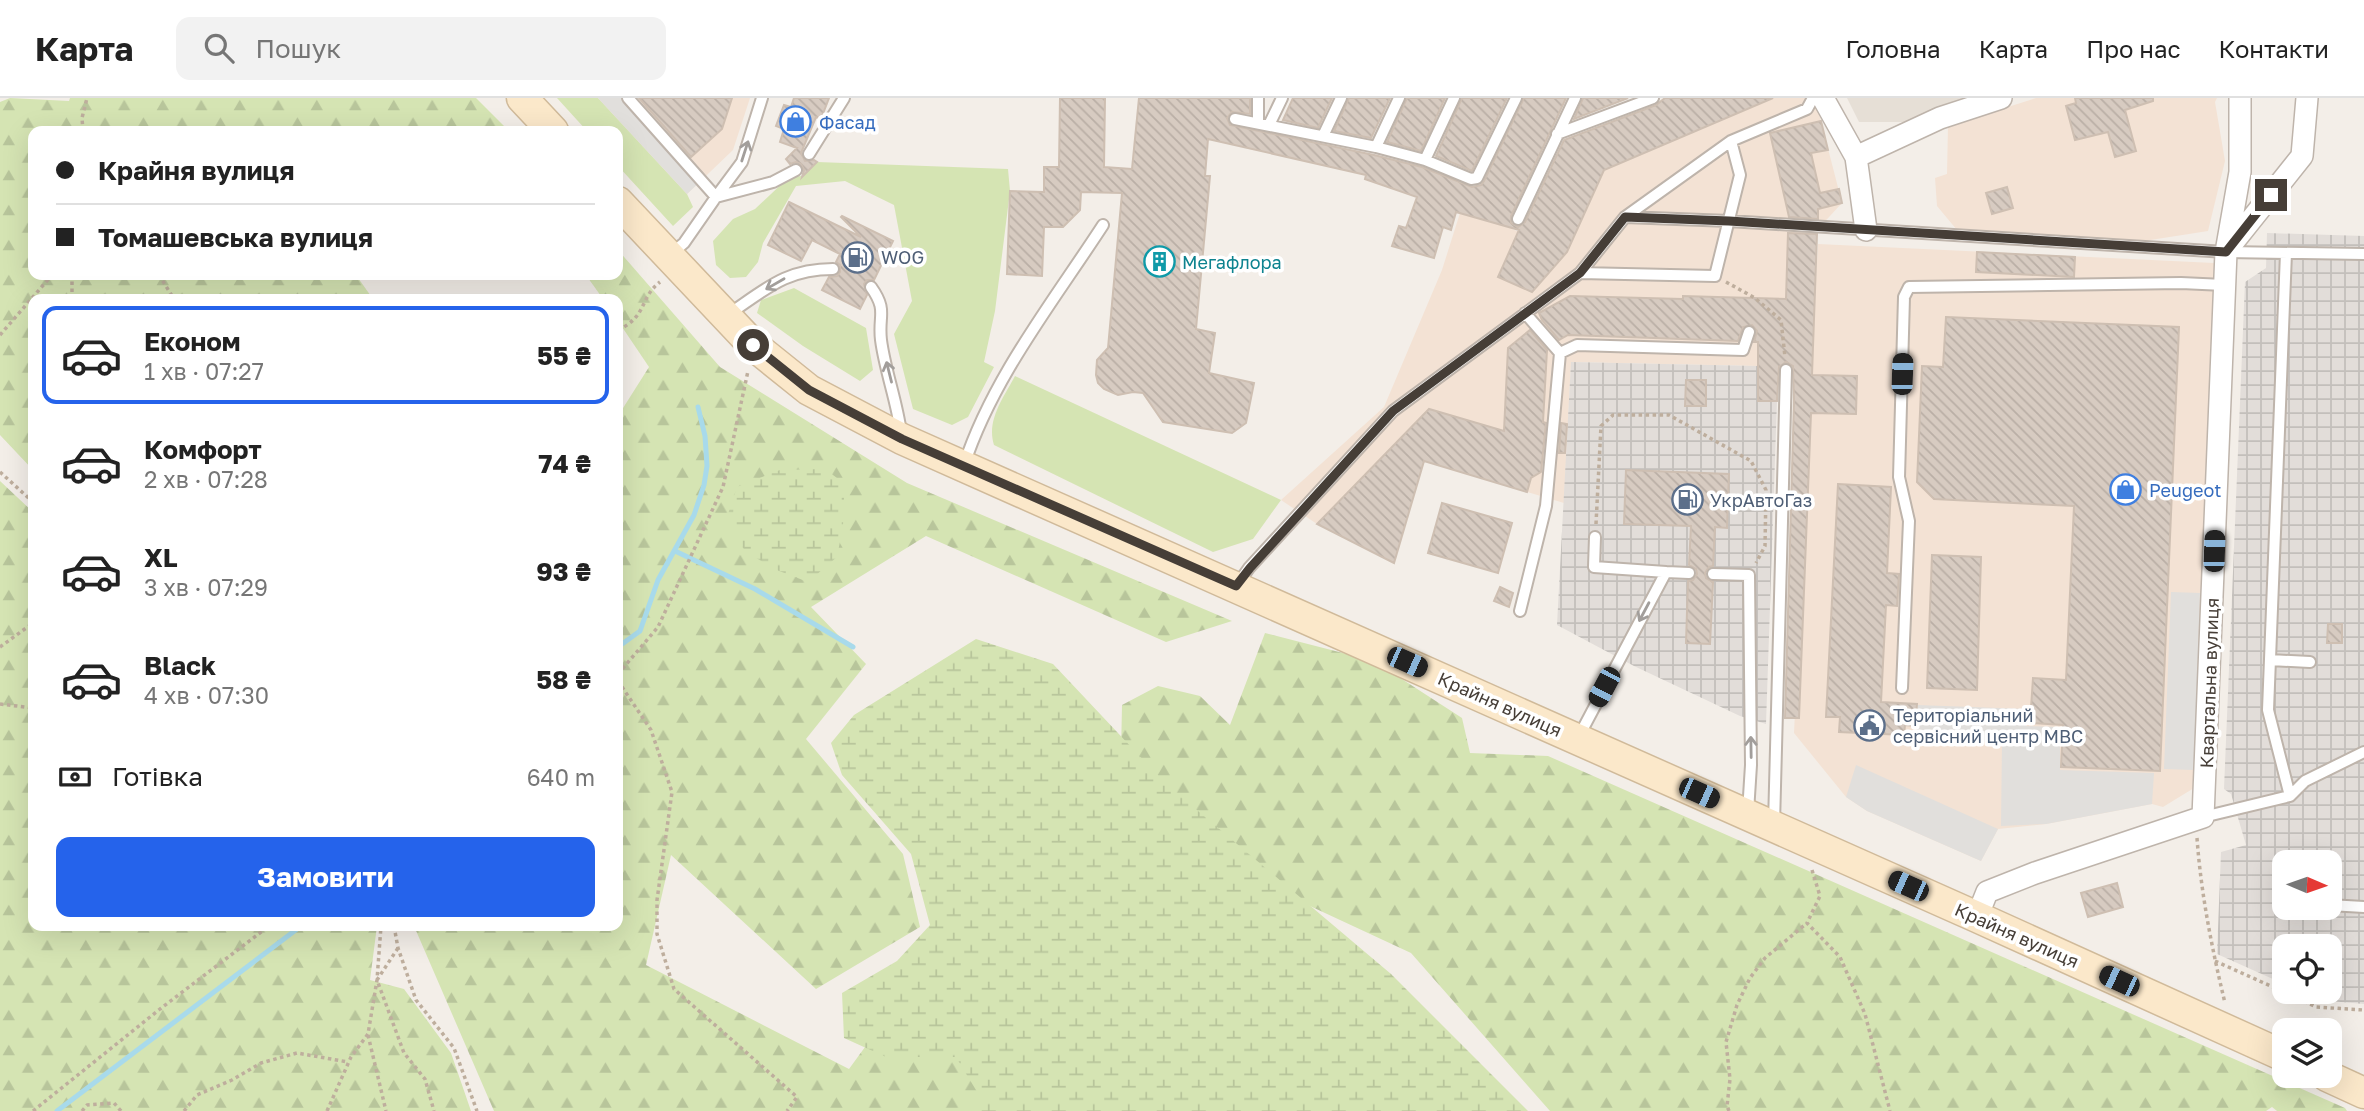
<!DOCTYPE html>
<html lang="uk">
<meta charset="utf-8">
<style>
body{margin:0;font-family:"Golos Text",sans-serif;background:#f2f2f2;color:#222;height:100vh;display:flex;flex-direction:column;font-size:26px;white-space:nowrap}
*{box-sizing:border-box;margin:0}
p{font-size:23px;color:#767676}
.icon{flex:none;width:38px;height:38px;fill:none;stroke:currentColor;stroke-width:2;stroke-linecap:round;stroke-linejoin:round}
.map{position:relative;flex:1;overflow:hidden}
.side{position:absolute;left:28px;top:196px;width:595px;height:637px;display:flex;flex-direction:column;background:#fff;border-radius:14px;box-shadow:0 7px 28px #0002}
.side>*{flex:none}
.hud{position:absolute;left:28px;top:28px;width:595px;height:154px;border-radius:14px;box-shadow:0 7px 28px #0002;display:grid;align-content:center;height:154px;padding:0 28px;background:#fff}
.needle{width:46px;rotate:92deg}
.buttons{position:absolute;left:2272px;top:752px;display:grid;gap:14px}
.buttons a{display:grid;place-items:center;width:70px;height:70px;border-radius:14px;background:#fff;box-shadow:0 7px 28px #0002;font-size:35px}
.end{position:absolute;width:32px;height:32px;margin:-16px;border:9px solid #463e37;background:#fff;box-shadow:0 0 0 4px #fff}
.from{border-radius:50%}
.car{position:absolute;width:21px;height:42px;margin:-21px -10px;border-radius:9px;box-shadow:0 0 5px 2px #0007;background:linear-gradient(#222 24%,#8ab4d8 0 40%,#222 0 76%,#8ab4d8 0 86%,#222 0)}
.hud b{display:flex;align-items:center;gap:24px;height:66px;font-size:26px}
.hud b+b{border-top:2px solid #e0e0e0}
.hud i{width:18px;height:18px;background:#222}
ul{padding:12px 0 0;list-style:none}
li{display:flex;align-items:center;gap:21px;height:98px;margin:0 14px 10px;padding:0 14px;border:4px solid transparent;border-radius:14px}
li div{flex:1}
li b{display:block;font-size:26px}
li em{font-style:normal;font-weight:700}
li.on{border-color:#2563eb}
li>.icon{width:63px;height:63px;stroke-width:1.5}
.pay{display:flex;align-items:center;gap:18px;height:77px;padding:0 28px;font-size:26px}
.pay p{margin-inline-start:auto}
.primary-button{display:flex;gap:14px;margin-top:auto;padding:14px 28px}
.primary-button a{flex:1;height:80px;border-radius:14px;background:#2563eb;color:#fff;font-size:28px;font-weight:700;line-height:80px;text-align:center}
header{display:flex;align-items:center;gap:42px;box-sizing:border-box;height:98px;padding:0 35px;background:#fff;border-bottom:2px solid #e0e0e0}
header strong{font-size:33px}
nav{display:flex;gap:38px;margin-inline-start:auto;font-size:24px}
.search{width:490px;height:63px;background:#f2f2f2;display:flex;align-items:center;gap:18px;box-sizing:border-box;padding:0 24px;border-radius:14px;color:#767676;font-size:26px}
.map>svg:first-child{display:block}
</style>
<header>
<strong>Карта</strong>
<div class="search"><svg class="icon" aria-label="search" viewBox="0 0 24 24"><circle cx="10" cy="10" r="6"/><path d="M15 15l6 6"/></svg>Пошук</div>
<nav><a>Головна</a><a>Карта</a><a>Про нас</a><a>Контакти</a></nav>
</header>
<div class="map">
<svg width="2364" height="1013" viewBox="0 0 2364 1013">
<defs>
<pattern id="industrial-grid" width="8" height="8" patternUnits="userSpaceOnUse" patternTransform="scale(1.75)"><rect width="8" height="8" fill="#e2ddd9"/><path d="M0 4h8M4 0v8" fill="none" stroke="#c3bfbb"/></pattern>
<pattern id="forest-firs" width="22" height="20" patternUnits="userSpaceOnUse" patternTransform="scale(1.75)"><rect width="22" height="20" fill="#d5e4b3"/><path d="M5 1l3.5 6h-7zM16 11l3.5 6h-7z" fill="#b8c59b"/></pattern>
<pattern id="wetland-marsh" width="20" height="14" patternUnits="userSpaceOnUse" patternTransform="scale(1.75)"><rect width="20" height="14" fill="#d5e4b3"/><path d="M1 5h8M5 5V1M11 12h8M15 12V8" fill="none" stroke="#b8c59b"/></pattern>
<pattern id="building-back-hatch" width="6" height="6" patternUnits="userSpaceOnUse" patternTransform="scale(1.75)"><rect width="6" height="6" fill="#d7cbc1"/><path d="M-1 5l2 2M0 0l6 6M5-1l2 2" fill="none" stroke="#baafa6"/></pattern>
</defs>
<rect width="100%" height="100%" fill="#f3eee8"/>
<path fill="#e6dfd6" d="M1847 0H1977L1905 24H1859Z"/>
<path fill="#f3e2d4" d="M598 0H750L733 52 687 96Z
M1712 0H1815L1842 105 1817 132 1816 183 1818 146 2214 165 2194 690 2163 709 2152 706 2046 726 1998 731 1981 763 1867 713 1846 699 1794 635 1814 233 1791 232 1758 268 1571 264 1564 405 1424 363 1394 465 1317 426 1281 402 1384 309 1442 172 1460 115 1505 128 1535 141 1572 59Z
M2036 0H2217L2215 4 2225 63 2208 133 2144 143 1957 132 1937 108 1935 80 1947 76 1948 28Z"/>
<path fill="url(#industrial-grid)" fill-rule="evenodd" d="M2267 135 2364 138V906L2318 902 2301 894H2329V849H2284V886L2217 856 2221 754 2246 747 2231 696 2224 691 2245 184 2266 170ZM2284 765H2329V810H2284Z
M1571 264 1758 268V302L1777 303 1766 626 1740 618 1634 568 1557 527Z"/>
<path fill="#d5e4b3" d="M557 0H598L687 96 693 109 673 128 618 68V33H587Z
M817 64 1008 71 1010 93 995 213 984 264 994 269 968 319 952 327 913 311 894 236 912 203 894 107 845 83 796 88 763 145 758 164 746 179 730 180 716 167 713 143 733 121 755 111 789 79 802 78Z
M794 190 866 230 873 272 860 283 803 248 757 215 761 202Z
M1015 278 1281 402 1253 441 1213 454 994 347C986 322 1004 299 1015 278Z"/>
<path fill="url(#forest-firs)" d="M10 0 69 3 70 0H476L509 33H33V177H356L373 201H33V372L0 337V4Z
M618 152 720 269 907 385 1232 523 1166 544 926 438 811 509 866 566 806 641 903 756 920 829 816 891 671 757 646 867 849 971 959 820 999 1013H494L414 828H618V318L649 269 618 223V201H603L586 177H618Z
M0 383 33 414V828H377L370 882 404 891 451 955 471 1013H0Z
M1265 535 1374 563 1462 620 1470 655 1548 658 2345 1010 2347 1013H2277L2272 1009 2266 1013H1550L1411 855 1297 802 1121 656 1122 607 1158 588 1200 598 1230 627Z"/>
<path fill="url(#wetland-marsh)" d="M825 371 837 380 844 399 843 428 837 459 808 484 774 471 745 453 726 422 737 389 780 372Z
M976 541 1053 566 1166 686 1391 876 1528 1013H980L982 1002 956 959H886L844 940 842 895 897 863 930 827 911 756 842 677 831 645 854 617Z"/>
<path fill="#e1dfdc" d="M598 0H631L703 81 687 96Z
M2171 494 2200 495 2194 672 2164 671Z
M1917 607 2027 611 2026 628 2060 629V672L2154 675 2152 706 2046 726 2001 728 2002 644 1917 643Z
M1856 667 1998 731 1981 763 1867 713 1846 699Z"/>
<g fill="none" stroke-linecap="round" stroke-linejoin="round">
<path stroke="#a8daeb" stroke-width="5" d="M675 453 755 491 853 549
M618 549 640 533 658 482 694 417 704 387 707 368 705 338 698 309
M57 1013 301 828"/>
</g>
<path fill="url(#building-back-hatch)" stroke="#cebfb2" stroke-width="2" d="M639 0H732L722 31 691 59Z
M794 0H829L821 21 816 19 801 55 805 63 814 62 817 64 802 79 804 72 801 66 796 64 790 66 786 61 797 50 780 44 784 31 776 28 784 7 791 9Z
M1060 0H1105L1104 69 1132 71 1139 0H1250V16L1232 14 1227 20 1230 27 1374 57 1422 69 1472 89 1481 87 1484 83 1524 0H1566L1511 118V125L1518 129 1525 124 1564 42 1656 7 1665 0H1773L1604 72 1567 154 1532 194 1498 179 1519 132 1456 114 1451 132 1443 129 1434 160 1392 148 1399 128 1406 130 1417 99 1365 81 1366 77 1208 41 1205 78H1210L1196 231 1215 235 1209 275 1254 285 1246 325 1232 335 1163 324 1143 295 1133 294 1118 297 1104 291 1098 285 1096 277 1097 262 1108 250 1122 95 1081 94 1080 112 1063 129H1044L1042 178 1007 176 1010 93 1044 94V69H1059Z
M1293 0H1332L1318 30 1283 22Z
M1349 0H1390L1371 40 1334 33Z
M1407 0H1445L1421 53 1387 44Z
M1462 0H1507L1472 73 1436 58Z
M1583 0H1628L1574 21Z
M2075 0H2153V3L2125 12 2136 53 2115 59 2108 34 2075 42 2066 8 2076 5Z
M1821 23 1828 52 1811 55 1820 95 1839 91 1842 105 1818 111V121L1789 119 1770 35Z
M2007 89 2013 110 1992 116 1986 95Z
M789 104 861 139 841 119 842 118 893 143 874 182H867L864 186 867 197 860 211 822 192 829 179 837 178 840 174V167L836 164 840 156 812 142 801 163 768 147Z
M1788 135 1817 136 1812 277 1857 278 1856 316 1811 315 1799 620H1785L1794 303 1793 268 1786 264 1779 269 1777 303H1758V244H1754L1757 233 1752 227 1743 229 1738 243 1568 237 1559 242 1542 222 1539 215 1570 198 1683 201V198L1786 201Z
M1977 154 2075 159 2074 179 1976 174Z
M1946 219 2179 229 2160 673 2061 669 2063 627 2030 625 2033 580 2066 582 2074 408 1934 401 1917 384 1922 268 1943 269Z
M1530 232 1547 252 1543 324 1546 325 1541 374 1531 380 1527 394 1424 363 1394 465 1317 426 1429 311 1504 333 1508 250Z
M1686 282H1706V308H1685Z
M1561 325 1567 326 1565 355H1559Z
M1626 372 1729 376 1727 430 1715 429 1713 468 1709 469 1705 475 1706 480 1713 484 1710 546 1686 545 1688 483 1693 482 1697 476 1696 471 1689 467 1691 428 1624 426Z
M1838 386 1891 389 1887 475 1899 476 1897 508 1886 507 1881 604 1917 606 1915 628 1905 627 1904 637 1839 634 1840 619H1826Z
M1442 405 1512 425 1498 475 1428 455Z
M1932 457 1981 459 1977 592 1927 590Z
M1500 489 1513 495 1509 509 1494 503Z
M2328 526H2342V545H2327Z
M2117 785 2123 809 2088 819 2081 795Z"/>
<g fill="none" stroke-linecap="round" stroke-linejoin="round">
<defs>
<path id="lane" d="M628 0 716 99 742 64 762 0
M1258 0V25
M1235 21 1376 49 1425 62 1471 81 1477 80 1516 0
M1269 27 1282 0
M1557 36 1653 0
M1323 38 1341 0
M1376 49 1399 0
M809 56 844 0
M1425 62 1454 0
M1625 119 1729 123 2226 154 2364 156
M1518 121 1575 0
M2286 155 2268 612 2290 698
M671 156 684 145 716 99 773 84 796 72
M1580 175 1715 178 1740 77 1731 43
M871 189C888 213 878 217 881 242 885 273 897 303 901 335
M729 216C766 191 786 171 833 171
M1560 255 1577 247 1743 252 1749 234
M964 367C993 279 1053 204 1103 127
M1595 439 1594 469 1666 474
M1713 476 1749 477 1751 667 1748 714
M1237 487 1249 470 1393 313 1580 175 1625 119 1731 43 1807 11 1813 0
M1520 513 1546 408 1560 255 1525 215
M2270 562 2310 564
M1902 590 1909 423 1899 379 1904 199 1909 189 2181 185 2224 187
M1578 640 1666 474 1689 475
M2203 719 2290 698 2305 683 2364 654
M1774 726 1786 272
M2329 807 2364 809"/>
<path id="street" d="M1823 0 1856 59 1866 132
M1856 59 1940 20 2001 0
M2227 152 2302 58 2307 0
M1977 819 1987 794 2035 775 2203 719 2226 154 2240 74V0"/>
<path id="secondary" d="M522 0 553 33
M618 104 753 247 809 292 902 341 1977 819 2284 958
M2327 978 2364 995"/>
</defs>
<use href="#lane" stroke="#beb4ab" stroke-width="14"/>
<use href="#street" stroke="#beb4ab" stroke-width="24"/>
<use href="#secondary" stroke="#d0ba9a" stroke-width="33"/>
<path stroke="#beae9d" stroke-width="3.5" stroke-dasharray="3.5 3.5" stroke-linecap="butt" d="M83 33 82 20 87 0
M159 177 174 201
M1726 184 1755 200 1781 222 1785 259
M72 201V177
M618 232C648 218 639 200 660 184
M0 237 52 177
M0 374 33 404
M1596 426 1601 328 1613 317H1669L1751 363 1766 392 1765 448 1756 465
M0 549 33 525
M618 576 658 529 723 389 748 273
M618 583 651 632 672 694 657 802V836L674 891 797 999 787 1013
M0 606 33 610
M2197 740C2201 796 2212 851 2225 905
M1812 772 1820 798 1807 825 1840 859 1865 916 1890 1013
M394 828 398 850 416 902 454 950 477 1013
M398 850 377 882 404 955 425 981 434 1013
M2215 863 2284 894
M2285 894 2316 909 2364 912
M368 937 386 1013
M33 1013 160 911 269 828
M82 1013 87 1007 114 1005 121 1013
M184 1013 197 997 232 982 261 965 297 955 348 964
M327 1013 351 959 368 936 377 882 381 828
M1729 1013 1727 1008 1730 981 1726 944 1737 907 1750 880 1765 860 1807 825"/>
<use href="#lane" stroke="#fff" stroke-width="10"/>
<use href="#street" stroke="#fff" stroke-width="21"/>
<use href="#secondary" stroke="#fbe8ca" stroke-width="30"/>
</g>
<defs><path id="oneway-shaft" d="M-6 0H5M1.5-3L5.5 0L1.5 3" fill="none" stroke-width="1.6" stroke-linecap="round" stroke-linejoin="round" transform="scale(1.75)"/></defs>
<g stroke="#a29e9b">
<use href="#oneway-shaft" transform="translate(745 53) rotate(-72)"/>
<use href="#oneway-shaft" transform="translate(775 186) rotate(150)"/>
<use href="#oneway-shaft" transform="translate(889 274) rotate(-104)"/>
<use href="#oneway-shaft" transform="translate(1644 514) rotate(118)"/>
<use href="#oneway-shaft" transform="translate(1751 649) rotate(-91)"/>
</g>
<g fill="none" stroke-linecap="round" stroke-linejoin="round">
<path stroke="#463e37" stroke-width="9" d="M753 247 809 292 902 341 1236 488 1250 470 1393 313 1580 175 1625 119 1729 123 2226 154 2271 97"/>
</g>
<defs>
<symbol id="shop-ring" viewBox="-11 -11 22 22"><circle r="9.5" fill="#fff" stroke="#3f7fe0" stroke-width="1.5"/><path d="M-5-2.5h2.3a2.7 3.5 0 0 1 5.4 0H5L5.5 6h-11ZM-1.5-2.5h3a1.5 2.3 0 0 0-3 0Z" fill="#3f7fe0"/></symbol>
<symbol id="fuel-ring" viewBox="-11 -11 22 22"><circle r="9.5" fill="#fff" stroke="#5c6f8a" stroke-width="1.5"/><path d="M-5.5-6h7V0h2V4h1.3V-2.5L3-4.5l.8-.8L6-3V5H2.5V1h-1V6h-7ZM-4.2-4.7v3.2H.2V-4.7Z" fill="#5c6f8a"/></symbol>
<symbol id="building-ring" viewBox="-11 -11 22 22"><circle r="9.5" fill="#fff" stroke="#0f9aa8" stroke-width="1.5"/><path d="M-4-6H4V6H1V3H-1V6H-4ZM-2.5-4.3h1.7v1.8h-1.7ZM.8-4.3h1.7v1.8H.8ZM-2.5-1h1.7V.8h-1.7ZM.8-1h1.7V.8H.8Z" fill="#0f9aa8"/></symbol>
<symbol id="civic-ring" viewBox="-11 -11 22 22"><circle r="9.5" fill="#fff" stroke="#5c6f8a" stroke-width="1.5"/><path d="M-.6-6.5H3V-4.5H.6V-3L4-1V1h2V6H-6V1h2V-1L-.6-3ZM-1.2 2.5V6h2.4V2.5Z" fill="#5c6f8a"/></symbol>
</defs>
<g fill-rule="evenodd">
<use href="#shop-ring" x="778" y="6" width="35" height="35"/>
<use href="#fuel-ring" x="840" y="142" width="35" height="35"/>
<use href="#building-ring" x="1142" y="146" width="35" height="35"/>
<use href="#shop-ring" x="2108" y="374" width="35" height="35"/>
<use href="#fuel-ring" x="1670" y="384" width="35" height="35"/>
<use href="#civic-ring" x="1852" y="610" width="35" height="35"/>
</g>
<g text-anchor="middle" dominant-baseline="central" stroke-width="7" stroke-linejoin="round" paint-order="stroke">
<g font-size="18" fill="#366cbe" stroke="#fff" text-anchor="start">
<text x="819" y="24">Фасад</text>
<text x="2149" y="392">Peugeot</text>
</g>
<g font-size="18" fill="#4e5e75" stroke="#fff" text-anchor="start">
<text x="881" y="159">WOG</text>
<text x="1710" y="402">УкрАвтоГаз</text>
<text x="1893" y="617">Територіальний<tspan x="1893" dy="21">сервісний центр МВС</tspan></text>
</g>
<g font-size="18" fill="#0d838f" stroke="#fff" text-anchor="start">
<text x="1182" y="164">Мегафлора</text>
</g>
<g font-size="18" fill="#463e37" stroke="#fff">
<text transform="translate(2209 585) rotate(-88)">Квартальна вулиця</text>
<text transform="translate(1500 606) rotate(24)">Крайня вулиця</text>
<text transform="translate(2017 837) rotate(24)">Крайня вулиця</text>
</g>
</g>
</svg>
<div class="buttons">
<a><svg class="needle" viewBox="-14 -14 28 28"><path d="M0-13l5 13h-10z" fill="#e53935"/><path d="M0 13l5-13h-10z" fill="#767676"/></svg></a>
<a><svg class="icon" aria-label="locate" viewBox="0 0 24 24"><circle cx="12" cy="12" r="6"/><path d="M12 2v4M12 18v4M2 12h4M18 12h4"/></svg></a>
<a><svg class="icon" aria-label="layers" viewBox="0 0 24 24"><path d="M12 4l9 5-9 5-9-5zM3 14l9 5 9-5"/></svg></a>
</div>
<i class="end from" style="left:753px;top:247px"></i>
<i class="end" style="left:2271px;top:97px"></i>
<i class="car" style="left:1902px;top:276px;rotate:2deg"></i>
<i class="car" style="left:2214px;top:453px;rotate:2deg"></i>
<i class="car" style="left:1407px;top:564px;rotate:114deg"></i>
<i class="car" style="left:1604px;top:589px;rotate:208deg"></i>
<i class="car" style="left:1699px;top:695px;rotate:114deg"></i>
<i class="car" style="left:1908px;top:788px;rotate:294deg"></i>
<i class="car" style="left:2119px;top:883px;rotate:295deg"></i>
<div class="hud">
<b><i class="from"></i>Крайня вулиця</b>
<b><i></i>Томашевська вулиця</b>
</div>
<section class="side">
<ul>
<li class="on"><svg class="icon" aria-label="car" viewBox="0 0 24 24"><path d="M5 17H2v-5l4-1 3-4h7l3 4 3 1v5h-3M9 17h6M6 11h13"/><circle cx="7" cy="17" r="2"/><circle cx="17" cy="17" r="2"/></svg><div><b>Економ</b><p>1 хв · 07:27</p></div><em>55 ₴</em></li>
<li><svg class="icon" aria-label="car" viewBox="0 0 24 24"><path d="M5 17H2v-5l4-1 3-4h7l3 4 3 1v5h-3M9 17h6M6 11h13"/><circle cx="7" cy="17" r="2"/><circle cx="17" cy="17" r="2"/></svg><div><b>Комфорт</b><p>2 хв · 07:28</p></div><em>74 ₴</em></li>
<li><svg class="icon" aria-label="car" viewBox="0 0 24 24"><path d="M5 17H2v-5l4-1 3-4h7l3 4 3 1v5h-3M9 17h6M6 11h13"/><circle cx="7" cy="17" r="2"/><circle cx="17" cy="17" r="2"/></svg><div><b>XL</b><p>3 хв · 07:29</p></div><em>93 ₴</em></li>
<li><svg class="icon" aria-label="car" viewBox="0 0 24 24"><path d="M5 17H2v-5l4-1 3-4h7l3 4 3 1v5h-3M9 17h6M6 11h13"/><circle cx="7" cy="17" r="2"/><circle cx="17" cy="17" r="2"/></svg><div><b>Black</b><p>4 хв · 07:30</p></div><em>58 ₴</em></li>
</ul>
<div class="pay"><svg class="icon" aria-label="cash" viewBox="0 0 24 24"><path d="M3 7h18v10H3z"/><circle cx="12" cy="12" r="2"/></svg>Готівка<p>640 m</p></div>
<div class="primary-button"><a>Замовити</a></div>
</section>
</div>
